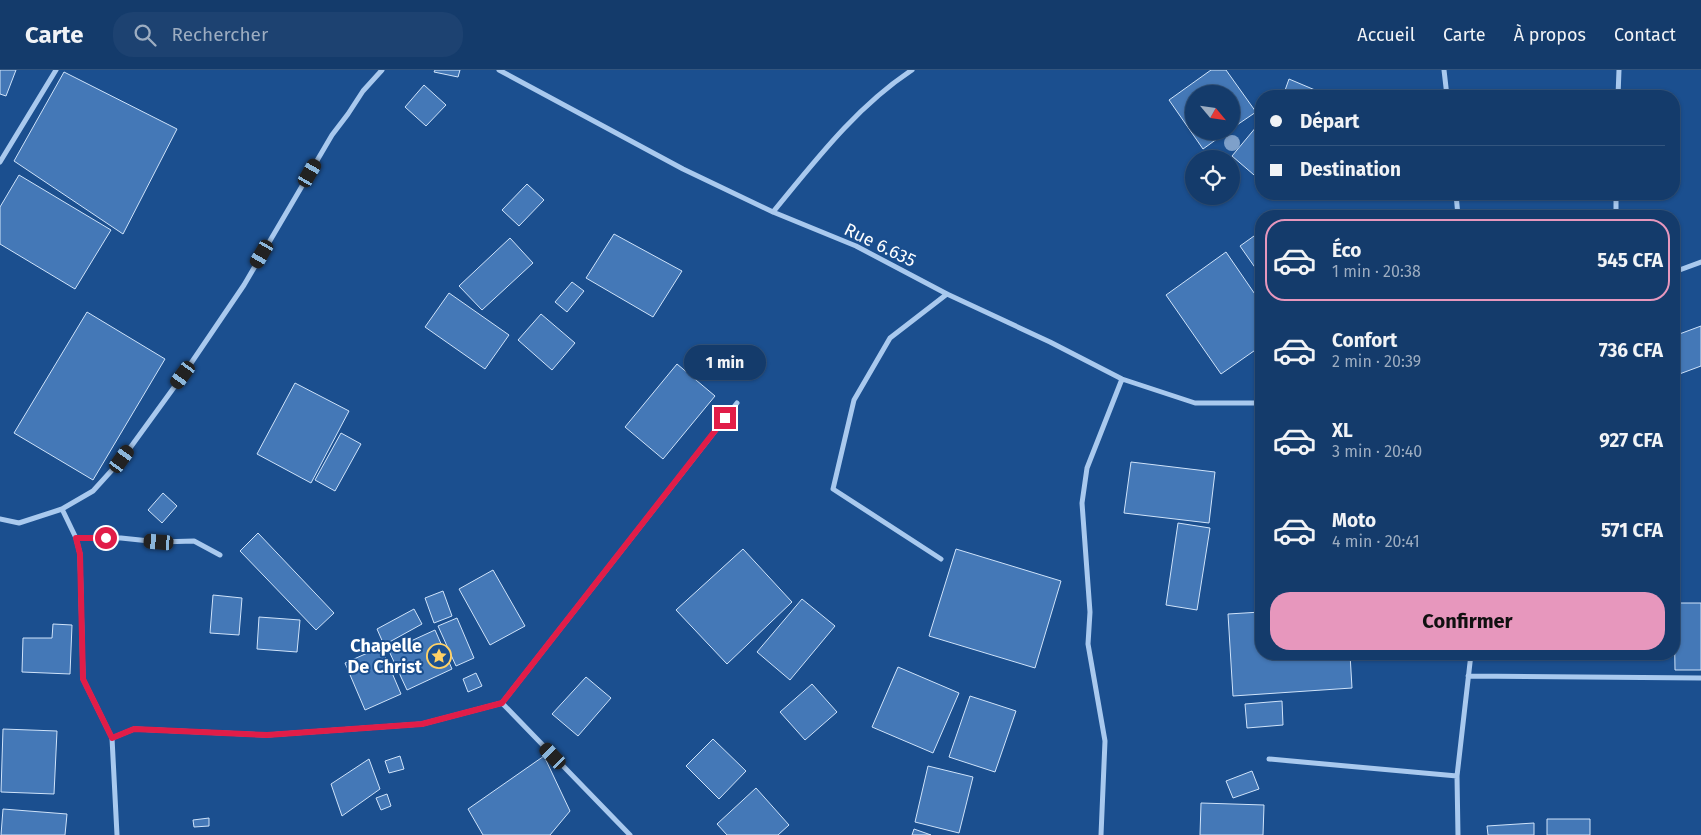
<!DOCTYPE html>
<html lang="fr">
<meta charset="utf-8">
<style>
body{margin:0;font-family:"Fira Sans",sans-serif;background:#1d4271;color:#f1f3f6;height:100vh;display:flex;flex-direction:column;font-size:19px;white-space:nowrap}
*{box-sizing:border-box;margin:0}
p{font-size:16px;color:#9dadc1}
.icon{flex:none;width:28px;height:28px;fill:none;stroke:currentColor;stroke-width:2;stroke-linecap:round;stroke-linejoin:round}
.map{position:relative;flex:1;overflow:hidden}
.panel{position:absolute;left:1255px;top:140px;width:425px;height:450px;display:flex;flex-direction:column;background:#143b6b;border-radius:20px;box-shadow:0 1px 4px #0004,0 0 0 1px #33557e}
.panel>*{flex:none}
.top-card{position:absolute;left:1255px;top:20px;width:425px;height:110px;border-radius:20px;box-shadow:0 1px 4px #0004,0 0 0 1px #33557e;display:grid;align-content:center;height:110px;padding:0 15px;background:#143b6b}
.needle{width:32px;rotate:119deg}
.buttons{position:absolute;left:1185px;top:15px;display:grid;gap:10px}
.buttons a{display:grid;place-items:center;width:55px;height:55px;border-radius:50%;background:#143b6b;box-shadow:0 1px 4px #0004,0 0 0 1px #33557e;font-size:25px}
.end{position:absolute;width:22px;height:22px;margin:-11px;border:6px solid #e11d48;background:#fff;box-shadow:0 0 0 2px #fff}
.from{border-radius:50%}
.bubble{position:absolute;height:35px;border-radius:18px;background:#143b6b;box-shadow:0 1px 4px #0004,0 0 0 1px #33557e;font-size:16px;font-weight:700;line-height:35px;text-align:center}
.car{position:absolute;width:15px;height:30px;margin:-15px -8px;border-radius:6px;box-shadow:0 0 4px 1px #0007;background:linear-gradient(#222 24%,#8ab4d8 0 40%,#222 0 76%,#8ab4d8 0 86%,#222 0)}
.top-card b{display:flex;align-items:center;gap:18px;height:48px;font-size:19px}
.top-card b+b{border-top:1px solid #33557e}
.top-card i{width:12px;height:12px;background:#f1f3f6}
ul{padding:9px 0 0;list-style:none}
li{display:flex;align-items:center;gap:15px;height:82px;margin:0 10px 8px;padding:0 5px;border:2px solid transparent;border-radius:20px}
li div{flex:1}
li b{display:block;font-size:19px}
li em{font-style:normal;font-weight:700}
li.selected{border-color:#e797bd}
li>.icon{width:45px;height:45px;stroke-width:1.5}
.primary-button{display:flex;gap:10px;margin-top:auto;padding:10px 15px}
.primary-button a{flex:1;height:58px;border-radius:20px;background:#e797bd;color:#111;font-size:20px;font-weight:700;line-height:58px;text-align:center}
header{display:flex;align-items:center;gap:30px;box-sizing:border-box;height:70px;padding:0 25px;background:#143b6b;border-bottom:1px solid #33557e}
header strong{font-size:24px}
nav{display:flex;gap:28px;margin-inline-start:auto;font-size:18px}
.search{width:350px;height:45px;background:#1d4271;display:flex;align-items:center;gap:12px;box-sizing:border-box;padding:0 18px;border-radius:20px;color:#9dadc1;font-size:19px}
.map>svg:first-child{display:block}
</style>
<header>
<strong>Carte</strong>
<div class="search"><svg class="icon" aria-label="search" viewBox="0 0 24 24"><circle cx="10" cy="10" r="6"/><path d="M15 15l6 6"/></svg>Rechercher</div>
<nav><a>Accueil</a><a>Carte</a><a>À propos</a><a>Contact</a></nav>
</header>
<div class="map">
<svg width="1701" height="765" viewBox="0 0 1701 765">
<rect width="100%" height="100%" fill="#1b4f8f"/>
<path fill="#4478b7" stroke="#cfe3fa" d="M0 0H16L6 26 0 24Z
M435 0H460L458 7 434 2Z
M1211 0H1226L1256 42 1231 59V24H1194V61H1228L1203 79 1169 30Z
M64 2 177 59 123 164 14 91Z
M1289 9 1315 20 1313 26H1283Z
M424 15 446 35 426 56 405 37Z
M1257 56 1261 60V111L1232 86Z
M19 105 111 160 75 219 0 174V137Z
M527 114 544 130 519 156 502 140Z
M1291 140 1296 146H1283Z
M1261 161V206L1240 176Z
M614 164 682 201 653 247 586 208Z
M510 168 533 193 482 240 459 216Z
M1226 182 1261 233V276L1221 304 1166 225Z
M572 212 584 221 567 242 555 232Z
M449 223 509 265 485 299 425 257Z
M87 242 165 289 93 410 14 363Z
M541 244 575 273 552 300 518 270Z
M1701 256V296L1674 306V266Z
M677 294 715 326 663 389 625 357Z
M295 313 349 341 311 413 257 384Z
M341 363 361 374 335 421 315 410Z
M1131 392 1215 402 1209 453 1124 443Z
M163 423 177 436 162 453 148 440Z
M1178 453 1210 458 1197 540 1166 535Z
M258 463 334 543 316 560 240 481Z
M743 479 792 532 727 594 676 540Z
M956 479 1061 511 1035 598 929 566Z
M493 500 525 556 490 575 459 519Z
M443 521 452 546 434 553 425 528Z
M213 525 242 528 239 565 210 563Z
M802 529 835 556 790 610 757 582Z
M1674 533H1701V600H1675Z
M414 539 422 554 384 575 377 559Z
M1261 542V584H1350L1352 618 1233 626 1228 544Z
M259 547 300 550 297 582 257 579Z
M457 548 474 588 456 596 438 556Z
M53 554 72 555 70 604 22 602 23 568H52Z
M435 560 452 599 407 620 389 581Z
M381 577 401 624 365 640 345 593Z
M898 597 959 623 933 683 872 657Z
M476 603 482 616 468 622 463 609Z
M586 607 611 628 578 666 552 644Z
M812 614 837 642 805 670 780 642Z
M970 626 1016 641 995 702 949 687Z
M1282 631 1283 655 1247 658 1245 634Z
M3 659 57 661 54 724 1 722Z
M713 669 746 701 719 729 686 696Z
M400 686 404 699 389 703 385 691Z
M544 686 570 741 550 765H483L468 739Z
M369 689 380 719 342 746 331 714Z
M928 696 973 707 959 763 915 752Z
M1252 701 1259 719 1233 728 1226 711Z
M756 718 789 755 778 765H727L717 754Z
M387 724 391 736 381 740 376 728Z
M1201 733 1264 735 1263 765H1200Z
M3 739 67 744 65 765H1Z
M209 748V756L194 757 193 750Z
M1547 749H1590V765H1547Z
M1534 753V765H1488L1487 756Z
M914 759 931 765H912Z"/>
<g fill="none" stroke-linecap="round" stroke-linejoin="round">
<path stroke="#a9c9ee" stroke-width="5" d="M499 0 683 99 773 142 856 176 947 224 1050 272 1122 309 1195 333H1261
M1444 0 1447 26
M1618 26 1619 0
M0 92 56 0
M1456 124 1458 146
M773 142C815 91 856 37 912 0
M1616 146V124
M1674 202 1701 192
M62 439 76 468 80 484 83 609 112 668 117 765
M0 449 19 453 62 439 93 421 122 389 183 305 244 215 332 65 348 44 363 21 382 0
M76 468H121L159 472 194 471 220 485
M941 489 833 419 854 330 890 268 947 224
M1468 606 1701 608
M502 633 630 765
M112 668 134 659 267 665 422 654 502 633 737 333
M1269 689 1457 706
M1101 765 1105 671 1088 574 1090 542 1082 433 1087 398 1122 309
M1458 765 1457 706 1471 584"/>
</g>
<circle fill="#7ea0ca" cx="1232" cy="73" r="8"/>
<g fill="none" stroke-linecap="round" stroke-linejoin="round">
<path stroke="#e11d48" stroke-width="6" d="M106 468H76L80 484 83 609 112 668 134 659 267 665 422 654 502 633 725 348"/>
</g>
<defs>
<symbol id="sight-ring" viewBox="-11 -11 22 22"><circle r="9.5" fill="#1b4f8f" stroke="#ffd166" stroke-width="1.5"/><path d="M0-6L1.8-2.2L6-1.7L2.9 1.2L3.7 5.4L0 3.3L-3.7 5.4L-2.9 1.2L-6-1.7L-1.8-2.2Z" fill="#ffd166"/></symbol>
</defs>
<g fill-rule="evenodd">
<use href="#sight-ring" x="425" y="572" width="28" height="28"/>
</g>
<g text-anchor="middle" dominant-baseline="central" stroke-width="4" stroke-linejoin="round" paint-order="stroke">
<g font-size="18" fill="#fff" stroke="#1b4f8f">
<text transform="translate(880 175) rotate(26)">Rue 6.635</text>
</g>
<g font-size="18" font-weight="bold" fill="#fff" stroke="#1b4f8f" text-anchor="end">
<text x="422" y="576">Chapelle<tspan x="422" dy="21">De Christ</tspan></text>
</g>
</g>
</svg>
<div class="buttons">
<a><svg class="needle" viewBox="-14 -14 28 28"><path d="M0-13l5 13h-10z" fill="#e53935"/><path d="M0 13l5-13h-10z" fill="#9dadc1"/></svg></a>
<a><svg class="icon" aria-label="locate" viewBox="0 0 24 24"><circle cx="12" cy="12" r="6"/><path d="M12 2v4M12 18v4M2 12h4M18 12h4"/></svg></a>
</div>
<i class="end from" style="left:106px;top:468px"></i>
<i class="end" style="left:725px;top:348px"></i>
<div class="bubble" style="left:684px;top:275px;width:82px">1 min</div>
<i class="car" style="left:310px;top:103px;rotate:30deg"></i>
<i class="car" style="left:262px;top:184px;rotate:210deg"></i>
<i class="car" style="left:183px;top:305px;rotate:216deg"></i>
<i class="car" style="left:122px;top:389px;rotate:36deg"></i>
<i class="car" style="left:159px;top:472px;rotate:275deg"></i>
<i class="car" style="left:553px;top:686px;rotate:316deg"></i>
<div class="top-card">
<b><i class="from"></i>Départ</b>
<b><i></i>Destination</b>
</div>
<section class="panel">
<ul>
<li class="selected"><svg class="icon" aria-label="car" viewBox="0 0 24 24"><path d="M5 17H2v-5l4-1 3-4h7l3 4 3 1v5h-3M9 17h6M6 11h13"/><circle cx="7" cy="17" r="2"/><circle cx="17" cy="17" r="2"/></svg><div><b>Éco</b><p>1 min · 20:38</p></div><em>545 CFA</em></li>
<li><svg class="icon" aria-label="car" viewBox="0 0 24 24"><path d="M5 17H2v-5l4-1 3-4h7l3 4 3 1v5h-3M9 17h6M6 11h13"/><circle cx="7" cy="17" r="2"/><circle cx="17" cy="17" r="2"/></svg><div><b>Confort</b><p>2 min · 20:39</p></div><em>736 CFA</em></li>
<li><svg class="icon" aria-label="car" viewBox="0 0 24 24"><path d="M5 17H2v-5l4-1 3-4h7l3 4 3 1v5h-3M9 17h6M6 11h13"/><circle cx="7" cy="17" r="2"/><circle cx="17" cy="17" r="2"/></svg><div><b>XL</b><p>3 min · 20:40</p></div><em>927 CFA</em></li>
<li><svg class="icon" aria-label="car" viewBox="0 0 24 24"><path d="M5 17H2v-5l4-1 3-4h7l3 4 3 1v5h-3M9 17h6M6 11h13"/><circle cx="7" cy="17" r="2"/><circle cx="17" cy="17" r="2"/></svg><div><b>Moto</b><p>4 min · 20:41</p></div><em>571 CFA</em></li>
</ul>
<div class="primary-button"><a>Confirmer</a></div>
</section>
</div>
